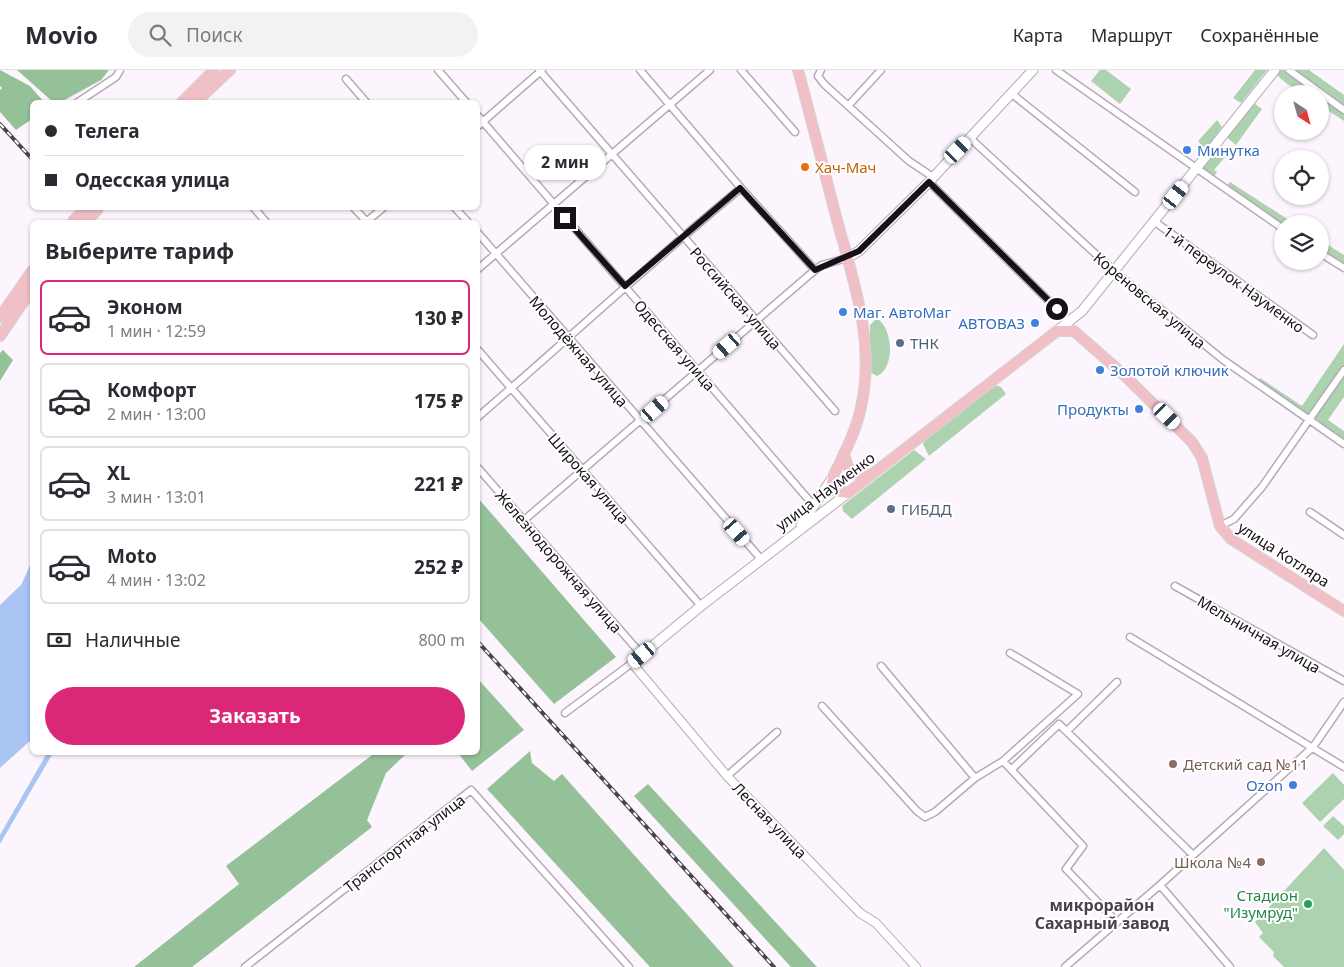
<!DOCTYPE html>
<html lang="ru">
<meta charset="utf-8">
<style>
body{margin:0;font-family:"Noto Sans",sans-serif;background:#f2f2f3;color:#2b2b33;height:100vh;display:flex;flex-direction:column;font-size:19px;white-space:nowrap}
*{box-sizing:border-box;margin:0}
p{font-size:16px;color:#7c7c81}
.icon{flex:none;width:28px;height:28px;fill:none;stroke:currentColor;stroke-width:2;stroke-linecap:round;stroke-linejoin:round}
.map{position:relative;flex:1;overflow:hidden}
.sheet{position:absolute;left:30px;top:150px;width:450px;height:535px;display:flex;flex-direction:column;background:#fff;border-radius:8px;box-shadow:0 1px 4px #0004}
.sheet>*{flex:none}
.banner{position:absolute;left:30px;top:30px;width:450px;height:110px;border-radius:8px;box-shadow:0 1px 4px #0004;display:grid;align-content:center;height:110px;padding:0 15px;background:#fff}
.needle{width:32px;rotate:144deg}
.buttons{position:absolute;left:1274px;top:15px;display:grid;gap:10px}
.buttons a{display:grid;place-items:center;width:55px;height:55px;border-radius:50%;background:#fff;box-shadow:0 1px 4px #0004;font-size:25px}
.end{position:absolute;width:22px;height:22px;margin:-11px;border:6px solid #151116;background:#fff;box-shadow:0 0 0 2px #fff}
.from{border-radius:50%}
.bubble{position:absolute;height:35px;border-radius:18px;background:#fff;box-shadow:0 1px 4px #0004;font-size:16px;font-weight:700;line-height:35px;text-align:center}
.car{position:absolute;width:15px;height:30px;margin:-15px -8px;border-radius:6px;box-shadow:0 0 4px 1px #0007;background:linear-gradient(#fff 24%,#345 0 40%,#fff 0 76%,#345 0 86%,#fff 0)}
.banner b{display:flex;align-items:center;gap:18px;height:48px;font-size:19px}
.banner b+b{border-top:1px solid #e1e1e2}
.banner i{width:12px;height:12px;background:#2b2b33}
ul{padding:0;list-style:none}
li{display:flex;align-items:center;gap:15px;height:75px;margin:0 10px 8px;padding:0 5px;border:2px solid #e1e1e2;border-radius:8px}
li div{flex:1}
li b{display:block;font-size:19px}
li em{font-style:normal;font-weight:700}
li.on{border-color:#db2777}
li>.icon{width:45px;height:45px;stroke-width:1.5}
h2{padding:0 15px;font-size:22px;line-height:60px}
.pay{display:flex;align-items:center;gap:12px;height:55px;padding:0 15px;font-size:19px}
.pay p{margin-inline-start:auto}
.cta{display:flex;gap:10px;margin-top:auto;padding:10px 15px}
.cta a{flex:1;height:58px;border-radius:30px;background:#db2777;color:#fff;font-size:20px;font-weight:700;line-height:58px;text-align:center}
header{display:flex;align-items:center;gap:30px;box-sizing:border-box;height:70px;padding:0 25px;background:#fff;border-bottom:1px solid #e1e1e2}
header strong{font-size:24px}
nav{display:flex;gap:28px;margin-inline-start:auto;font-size:18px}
.search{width:350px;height:45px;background:#f2f2f3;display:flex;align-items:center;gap:12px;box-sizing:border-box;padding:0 18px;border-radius:28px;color:#7c7c81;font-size:19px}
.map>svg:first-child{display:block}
</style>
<header>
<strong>Movio</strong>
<div class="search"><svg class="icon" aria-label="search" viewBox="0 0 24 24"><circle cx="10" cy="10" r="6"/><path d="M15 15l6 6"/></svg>Поиск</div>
<nav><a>Карта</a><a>Маршрут</a><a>Сохранённые</a></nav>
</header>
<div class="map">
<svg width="1344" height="897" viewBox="0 0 1344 897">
<rect width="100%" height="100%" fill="#fdf5fe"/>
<path fill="#acd2af" d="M1100 0H1106L1131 19 1120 34 1091 11Z
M1255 0H1267L1241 33 1233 28Z
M1277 0H1284L1315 24C1300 24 1288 16 1277 5Z
M1291 0H1309L1344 25V38Z
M1320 27 1344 42V51L1320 35Z
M1251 31 1262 39 1236 75 1226 67Z
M1217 50 1222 57 1210 73 1203 77 1198 71Z
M1220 75 1229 82 1214 100 1217 102 1213 108 1202 100V97Z
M1230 112 1295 154H1282L1226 118Z
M1320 170 1344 185V194L1320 179Z
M875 250H879C893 261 895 298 877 306L870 302V255Z
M1344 274V296L1310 343 1306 344 1259 312 1260 308 1302 336Z
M1344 303V327L1328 350 1344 361V370L1313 347Z
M995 315 1001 317 1006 324 929 386 923 374 924 370Z
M914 380 926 389 852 449 843 441 842 436Z
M1333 703 1344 715V729L1320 752 1302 733Z
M1333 746 1344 756V764L1338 770 1323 756Z
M1324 778 1344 800V897H1284L1273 886 1274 882 1259 867 1263 863 1255 852Z"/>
<path fill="#95c199" d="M0 0 30 16 44 32H32V49L16 60 0 42V20L2 18 0 16Z
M17 0H109L101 10 61 32H53Z
M3 280 13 290 0 311V283Z
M478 428 616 587 554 634 478 548Z
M478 609 524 660 472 701 458 683 478 682Z
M530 681 532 693 554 711 562 704 734 897H650L487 719Z
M376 682 407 683 386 703 367 750 372 757 192 897H134L239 814 226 796Z
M648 714 817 897H791L634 726Z"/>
<path fill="#aac4f4" d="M32 491V669L0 698V535L21 515Z
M47 683H53L0 774V765Z"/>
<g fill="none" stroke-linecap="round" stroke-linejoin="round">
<defs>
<path id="minor" d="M438 0 466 32
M539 0 835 341
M640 0 741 118 815 200
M741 0 795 62
M821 0 818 6 824 14 909 91 933 107
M1056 0 1282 158
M1289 0 1344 40
M346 9 366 32
M1012 24 1135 122
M78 32 116 7 120 0
M848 36 881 0
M478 46 814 436
M478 56 542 0
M970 68 1114 201 1222 289 1344 374
M929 112 1069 251
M254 138 266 152
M354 138 367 152
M455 138 468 152
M366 152 383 138
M1155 152 1313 265
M478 163 761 489
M1320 183 1344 198
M478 199 710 0
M478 280 701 536
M478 347C566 271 651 192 741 118
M478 398 642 585
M1310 442 1344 465
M523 451 815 200 822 195 847 188
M1220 456 1234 449 1262 417 1344 300
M1175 516 1344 611
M1130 567 1344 697
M881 596 975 708
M822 636 917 741 925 747 935 742 975 708 1003 691 1078 624 1010 583
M565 643 632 593
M1067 661 1117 612
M1003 691 1083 776 1066 799 1116 851
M1012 699 1059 654 1193 785
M727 706 777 662
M1160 815 1230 897
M245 897 471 720 629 897
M1065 897 1160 815 1313 677 1344 632"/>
<path id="tertiary" d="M632 593 727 706 860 843 876 853 916 897"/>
<path id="secondary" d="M847 188 859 181 929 112 1033 0
M1057 261 1082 241 1275 0
M801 455 833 407
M632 593 701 536 848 423"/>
<path id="primary" d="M798 0C811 48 823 96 835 143 852 206 876 271 861 337 856 362 844 384 833 407L832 413 836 421 848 423 1057 261H1074L1123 304 1192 372 1202 388 1220 456 1231 469 1344 541
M182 32 214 0
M196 32 230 0
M0 247 32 201
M0 266 32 219
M844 383 847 395 853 403 865 406 872 404"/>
</defs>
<use href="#minor" stroke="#b5a9b6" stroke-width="9"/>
<use href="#tertiary" stroke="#b5a9b6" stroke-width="10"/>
<use href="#secondary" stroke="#b5a9b6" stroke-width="11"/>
<use href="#primary" stroke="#d5d4d5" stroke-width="12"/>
<use href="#minor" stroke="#fff" stroke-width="6"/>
<use href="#tertiary" stroke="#fff" stroke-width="8"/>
<use href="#secondary" stroke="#fff" stroke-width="9"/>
<use href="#primary" stroke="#f1c0c7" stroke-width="10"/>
<defs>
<path id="rail" d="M0 54 32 89
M82 138 95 152
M478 572 774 897"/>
</defs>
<use href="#rail" stroke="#484449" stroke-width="4"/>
<use href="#rail" stroke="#fff" stroke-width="2" stroke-dasharray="5.5" stroke-linecap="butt"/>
<defs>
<path id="primary-bridge" d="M72 152 86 138
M86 152 99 138"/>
</defs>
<use href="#primary-bridge" stroke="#d5d4d5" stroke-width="12" stroke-linecap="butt"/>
<use href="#primary-bridge" stroke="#f1c0c7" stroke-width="10"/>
</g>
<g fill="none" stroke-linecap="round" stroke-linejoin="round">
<path stroke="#151116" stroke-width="6" d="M565 148 625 216 740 118 815 200 859 181 929 112 1057 239"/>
</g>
<g fill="#3f7fe0" stroke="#fff" stroke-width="2">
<circle cx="1187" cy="80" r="5"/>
<circle cx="843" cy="242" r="5"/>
<circle cx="1035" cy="253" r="5"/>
<circle cx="1100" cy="300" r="5"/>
<circle cx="1139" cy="339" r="5"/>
<circle cx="1293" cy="715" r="5"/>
</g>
<circle fill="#e8710a" stroke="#fff" stroke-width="2" cx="805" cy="97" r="5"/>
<g fill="#5c6f8a" stroke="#fff" stroke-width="2">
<circle cx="900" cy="273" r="5"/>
<circle cx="891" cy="439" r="5"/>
</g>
<g fill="#8d6e63" stroke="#fff" stroke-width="2">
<circle cx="1173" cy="694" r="5"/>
<circle cx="1261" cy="792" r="5"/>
</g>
<circle fill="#2e9e5b" stroke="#fff" stroke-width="2" cx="1308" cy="834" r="5"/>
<g text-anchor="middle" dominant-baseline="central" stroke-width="4" stroke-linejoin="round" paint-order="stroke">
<g font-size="15" fill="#366cbe" stroke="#fff" text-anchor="start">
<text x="1197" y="80">Минутка</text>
<text x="853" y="242">Маг. АвтоМаг</text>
<text x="1025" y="253" text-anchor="end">АВТОВАЗ</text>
<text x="1110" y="300">Золотой ключик</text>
<text x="1129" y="339" text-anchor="end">Продукты</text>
<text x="1283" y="715" text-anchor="end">Ozon</text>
</g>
<g font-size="15" fill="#c56008" stroke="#fff" text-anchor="start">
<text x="815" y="97">Хач-Мач</text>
</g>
<g font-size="15" fill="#151116" stroke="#fff">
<text transform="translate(1234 209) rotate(36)">1-й переулок Науменко</text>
<text transform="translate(736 228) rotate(49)">Российская улица</text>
<text transform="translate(1150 230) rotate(40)">Кореновская улица</text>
<text transform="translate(675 275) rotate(49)">Одесская улица</text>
<text transform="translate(579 281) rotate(49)">Молодёжная улица</text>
<text transform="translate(589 408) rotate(49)">Широкая улица</text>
<text transform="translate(825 421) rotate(-37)">улица Науменко</text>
<text transform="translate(1284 484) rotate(33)">улица Котляра</text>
<text transform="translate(559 491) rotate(49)">Железнодорожная улица</text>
<text transform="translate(1259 564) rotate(30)">Мельничная улица</text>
<text transform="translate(770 750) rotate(46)">Лесная улица</text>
<text transform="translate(404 773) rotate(-38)">Транспортная улица</text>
</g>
<g font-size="15" fill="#4e5e75" stroke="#fff" text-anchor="start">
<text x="910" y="273">ТНК</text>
<text x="901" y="439">ГИБДД</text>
</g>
<g font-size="15" fill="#785e54" stroke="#fff" text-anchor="start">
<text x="1183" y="694">Детский сад №11</text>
<text x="1251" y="792" text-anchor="end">Школа №4</text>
</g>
<g font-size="15" fill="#27864d" stroke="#fff" text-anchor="end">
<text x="1298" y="825">Стадион<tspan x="1298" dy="17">"Изумруд"</tspan></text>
</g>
<g font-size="16" font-weight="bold" fill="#4b414c" stroke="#fff">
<text x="1102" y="835">микрорайон<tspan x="1102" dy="18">Сахарный завод</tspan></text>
</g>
</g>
</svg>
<div class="buttons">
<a><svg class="needle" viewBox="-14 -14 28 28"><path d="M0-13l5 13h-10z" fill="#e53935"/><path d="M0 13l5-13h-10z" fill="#7c7c81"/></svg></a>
<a><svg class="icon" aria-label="locate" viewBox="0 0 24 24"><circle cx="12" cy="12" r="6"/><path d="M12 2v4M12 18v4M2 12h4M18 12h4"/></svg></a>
<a><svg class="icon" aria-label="layers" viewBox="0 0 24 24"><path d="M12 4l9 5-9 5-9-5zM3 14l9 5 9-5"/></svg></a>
</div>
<i class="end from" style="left:1057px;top:239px"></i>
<i class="end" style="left:565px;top:148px"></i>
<div class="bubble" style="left:524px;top:75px;width:82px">2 мин</div>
<i class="car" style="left:958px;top:80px;rotate:44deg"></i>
<i class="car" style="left:1176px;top:125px;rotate:38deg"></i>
<i class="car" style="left:727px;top:276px;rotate:229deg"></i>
<i class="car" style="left:655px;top:339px;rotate:49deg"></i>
<i class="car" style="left:1167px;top:346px;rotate:134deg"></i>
<i class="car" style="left:737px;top:462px;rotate:139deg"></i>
<i class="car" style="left:642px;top:585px;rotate:230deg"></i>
<div class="banner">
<b><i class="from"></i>Телега</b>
<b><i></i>Одесская улица</b>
</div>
<section class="sheet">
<h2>Выберите тариф</h2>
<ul>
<li class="on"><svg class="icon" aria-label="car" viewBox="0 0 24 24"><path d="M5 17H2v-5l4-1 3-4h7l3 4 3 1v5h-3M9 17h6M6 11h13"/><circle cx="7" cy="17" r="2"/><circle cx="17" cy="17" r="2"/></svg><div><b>Эконом</b><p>1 мин · 12:59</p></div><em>130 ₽</em></li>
<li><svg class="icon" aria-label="car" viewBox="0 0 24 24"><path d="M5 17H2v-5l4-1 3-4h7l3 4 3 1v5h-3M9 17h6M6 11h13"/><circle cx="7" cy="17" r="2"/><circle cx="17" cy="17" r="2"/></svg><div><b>Комфорт</b><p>2 мин · 13:00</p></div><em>175 ₽</em></li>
<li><svg class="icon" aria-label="car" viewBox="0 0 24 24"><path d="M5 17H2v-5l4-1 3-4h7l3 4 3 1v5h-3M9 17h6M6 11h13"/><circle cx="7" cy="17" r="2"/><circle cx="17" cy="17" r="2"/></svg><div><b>XL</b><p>3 мин · 13:01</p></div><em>221 ₽</em></li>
<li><svg class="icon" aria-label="car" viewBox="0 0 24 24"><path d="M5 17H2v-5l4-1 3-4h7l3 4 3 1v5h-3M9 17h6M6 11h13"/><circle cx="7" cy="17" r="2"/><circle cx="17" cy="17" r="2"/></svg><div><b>Moto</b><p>4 мин · 13:02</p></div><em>252 ₽</em></li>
</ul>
<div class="pay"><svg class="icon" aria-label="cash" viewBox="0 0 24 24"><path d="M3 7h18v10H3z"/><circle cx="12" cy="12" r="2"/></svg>Наличные<p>800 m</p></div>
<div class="cta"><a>Заказать</a></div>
</section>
</div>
